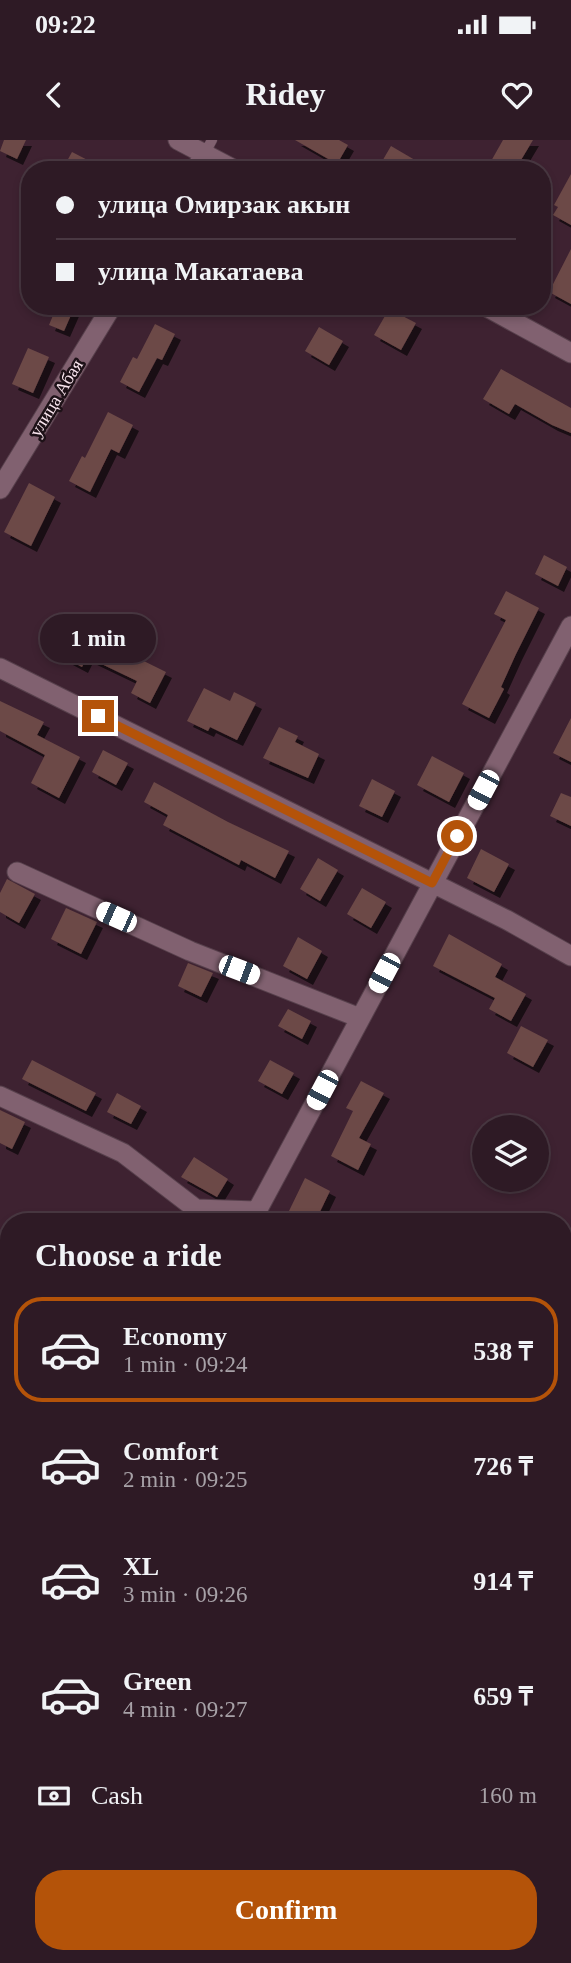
<!DOCTYPE html>
<meta charset="utf-8">
<style>
body{margin:0;font-family:"Times New Roman",serif;background:#36232d;color:#f1f3f6;height:100vh;display:flex;flex-direction:column;font-size:26px;white-space:nowrap}
*{box-sizing:border-box;margin:0}
p{font-size:23px;color:#a7a1a7}
.icon{flex:none;width:38px;height:38px;fill:none;stroke:currentColor;stroke-width:2;stroke-linecap:round;stroke-linejoin:round}
.map{position:relative;flex:1;overflow:hidden}
.details{position:absolute;left:0px;top:1073px;width:572px;height:751px;display:flex;flex-direction:column;background:#2e1a25;border-radius:28px 28px 0 0;box-shadow:0 4px 10px #0003,0 0 0 2px #493842}
.details>*{flex:none}
.banner{position:absolute;left:21px;top:21px;width:530px;height:154px;border-radius:28px;box-shadow:0 4px 10px #0003,0 0 0 2px #493842;display:grid;align-content:center;height:154px;padding:0 35px;background:#2e1a25}
.fabs{position:absolute;left:472px;top:975px;display:grid;gap:14px}
.fabs a{display:grid;place-items:center;width:77px;height:77px;border-radius:50%;background:#2e1a25;box-shadow:0 4px 10px #0003,0 0 0 2px #493842;font-size:35px}
.end{position:absolute;width:32px;height:32px;margin:-16px;border:9px solid #b45309;background:#fff;box-shadow:0 0 0 4px #fff}
.from{border-radius:50%}
.bubble{position:absolute;height:49px;border-radius:24px;background:#2e1a25;box-shadow:0 4px 10px #0003,0 0 0 2px #493842;font-size:23px;font-weight:700;line-height:49px;text-align:center}
.car{position:absolute;width:21px;height:42px;margin:-21px -10px;border-radius:9px;box-shadow:0 0 5px 2px #0007;background:linear-gradient(#fff 24%,#345 0 40%,#fff 0 76%,#345 0 86%,#fff 0)}
.banner b{display:flex;align-items:center;gap:24px;height:66px;font-size:26px}
.banner b+b{border-top:2px solid #493842}
.banner i{width:18px;height:18px;background:#f1f3f6}
ul{padding:0;list-style:none}
li{display:flex;align-items:center;gap:21px;height:105px;margin:0 14px 10px;padding:0 21px;border:4px solid transparent;border-radius:28px}
li div{flex:1}
li b{display:block;font-size:26px}
li em{font-style:normal;font-weight:700}
li.current{border-color:#b45309}
li>.icon{width:63px;height:63px;stroke-width:1.5}
h2{padding:0 35px;font-size:32px;line-height:84px}
.pay{display:flex;align-items:center;gap:18px;height:77px;padding:0 35px;font-size:26px}
.pay p{margin-inline-start:auto}
.action{display:flex;gap:14px;margin-top:auto;padding:14px 35px}
.action a{flex:1;height:80px;border-radius:28px;background:#b45309;color:#fff;font-size:28px;font-weight:700;line-height:80px;text-align:center}
.status{display:flex;justify-content:space-between;align-items:center;height:49px;padding:0 35px;background:#2e1a25;direction:ltr}
.status svg{height:19px;fill:currentColor}
header{display:flex;justify-content:space-between;align-items:center;height:91px;padding:0 35px;background:#2e1a25;font-size:32px;font-weight:700}
.map>svg:first-child{display:block}
</style>
<div class="status"><b>09:22</b><svg viewBox="0 0 49 12"><path d="M0 12V9h3v3zM5 12V6h3v6zM10 12V3h3v9zM15 12V0h3v12zM26 1h20v11H26zM47 4h2v5h-2z"/></svg></div>
<header><svg class="icon" aria-label="back" viewBox="0 0 24 24"><path d="M15 5l-7 7 7 7"/></svg>Ridey<svg class="icon" aria-label="heart" viewBox="0 0 24 24"><path d="M12 20l-8-8c-3-5 5-10 8-4 3-6 11-1 8 4z"/></svg></header>
<div class="map">
<svg width="571" height="1823" viewBox="0 0 571 1823">
<defs>
<filter id="shadow"><feDropShadow dx="6" dy="6" stdDeviation="0" flood-color="#0009"/></filter>
</defs>
<rect width="100%" height="100%" fill="#3e2231"/>
<path fill="#6c4947" filter="url(#shadow)" d="M4 0H26L17 19 0 11Z
M295 0H339L348 5 337 24Z
M503 0H533L515 30H486Z
M391 6 432 30H377Z
M72 12 107 30H62Z
M571 34V85L553 75 558 67 554 65Z
M571 109V164L549 152Z
M57 166H75L64 191 49 185Z
M389 169 416 183 401 210 374 195Z
M155 184 175 194 162 220 157 218 139 252 120 242 133 217 137 219Z
M319 187 343 201 329 225 305 211Z
M28 208 49 217 33 253 12 244Z
M501 229 571 268V293L552 285 515 264 509 274 483 259Z
M108 272 133 285 119 313 111 309 90 352 69 341 82 316 85 318Z
M29 343 55 357 31 406 4 392Z
M544 415 567 427 558 446 535 434Z
M506 451 539 468 516 514 501 547 504 549 489 578 462 564 506 480 494 474Z
M79 489 166 532 150 563 131 553 137 541 87 517 82 527 65 518Z
M204 548 230 561 234 552 256 563 237 600 210 587 208 591 187 581Z
M0 561 44 582 37 595 80 617 59 658 31 643 45 615 0 591Z
M571 578V622L553 613Z
M279 587 298 596 295 602 319 614 308 638 263 618Z
M103 610 128 623 116 645 92 632Z
M432 616 464 633 449 662 417 645Z
M372 639 395 651 382 677 359 666Z
M154 642 228 682 289 711 275 738 241 720 239 725 163 685 168 675 144 662Z
M561 653 571 657V686L550 676Z
M481 709 509 724 494 752 467 738Z
M318 718 338 730 320 761 300 749Z
M7 739 35 754 19 783 0 772V753Z
M362 748 386 762 371 788 347 774Z
M66 768 97 782 81 814 51 799Z
M449 794 502 824 495 837 526 854 511 881 489 869 495 858 433 826Z
M298 797 322 811 307 839 283 826Z
M188 823 213 833 201 857 178 846Z
M288 869 311 881 302 899 278 886Z
M521 886 548 900 533 927 507 913Z
M32 920 96 953 86 971 22 939Z
M270 920 294 933 282 954 258 941Z
M361 941 384 953 359 998 371 1004 358 1030 331 1016 353 971 346 968Z
M117 953 141 966 131 984 107 972Z
M0 970 25 982 12 1009 0 1003Z
M194 1017 228 1039 217 1057 181 1037Z
M305 1038 330 1051 315 1082 289 1071Z"/>
<g fill="none" stroke-linecap="round" stroke-linejoin="round">
<defs>
<path id="lane" d="M205 13 212 0
M68 1823 73 1815"/>
<path id="street" d="M178 0 235 30
M195 30 205 13
M485 166 571 213
M0 349 112 166
M0 528 507 780 571 816
M17 732 190 811 360 878
M0 956 123 1013 196 1069 257 1071
M251 1082 571 486
M564 1191 571 1194
M0 1289 9 1292
M0 1517 9 1500
M564 1578 571 1581
M236 1823 240 1815"/>
</defs>
<use href="#lane" stroke="#57404c" stroke-width="11"/>
<use href="#street" stroke="#57404c" stroke-width="21"/>
<use href="#lane" stroke="#816170" stroke-width="10"/>
<use href="#street" stroke="#816170" stroke-width="19"/>
</g>
<g fill="none" stroke-linecap="round" stroke-linejoin="round">
<path stroke="#b45309" stroke-width="9" d="M98 576 432 743 457 696"/>
</g>
<g text-anchor="middle" dominant-baseline="central" stroke-width="5" stroke-linejoin="round" paint-order="stroke">
<g font-size="18" fill="#fae6ef" stroke="#1d1117">
<text transform="translate(56 258) rotate(-59)">улица Абая</text>
</g>
</g>
</svg>
<div class="fabs">
<a><svg class="icon" aria-label="layers" viewBox="0 0 24 24"><path d="M12 4l9 5-9 5-9-5zM3 14l9 5 9-5"/></svg></a>
</div>
<i class="end from" style="left:457px;top:696px"></i>
<i class="end" style="left:98px;top:576px"></i>
<div class="bubble" style="left:40px;top:474px;width:116px">1 min</div>
<i class="car" style="left:483px;top:650px;rotate:208deg"></i>
<i class="car" style="left:116px;top:777px;rotate:294deg"></i>
<i class="car" style="left:239px;top:830px;rotate:111deg"></i>
<i class="car" style="left:384px;top:833px;rotate:208deg"></i>
<i class="car" style="left:322px;top:950px;rotate:208deg"></i>
<div class="banner">
<b><i class="from"></i>улица Омирзак акын</b>
<b><i></i>улица Макатаева</b>
</div>
<section class="details">
<h2>Choose a ride</h2>
<ul>
<li class="current"><svg class="icon" aria-label="car" viewBox="0 0 24 24"><path d="M5 17H2v-5l4-1 3-4h7l3 4 3 1v5h-3M9 17h6M6 11h13"/><circle cx="7" cy="17" r="2"/><circle cx="17" cy="17" r="2"/></svg><div><b>Economy</b><p>1 min · 09:24</p></div><em>538 ₸</em></li>
<li><svg class="icon" aria-label="car" viewBox="0 0 24 24"><path d="M5 17H2v-5l4-1 3-4h7l3 4 3 1v5h-3M9 17h6M6 11h13"/><circle cx="7" cy="17" r="2"/><circle cx="17" cy="17" r="2"/></svg><div><b>Comfort</b><p>2 min · 09:25</p></div><em>726 ₸</em></li>
<li><svg class="icon" aria-label="car" viewBox="0 0 24 24"><path d="M5 17H2v-5l4-1 3-4h7l3 4 3 1v5h-3M9 17h6M6 11h13"/><circle cx="7" cy="17" r="2"/><circle cx="17" cy="17" r="2"/></svg><div><b>XL</b><p>3 min · 09:26</p></div><em>914 ₸</em></li>
<li><svg class="icon" aria-label="car" viewBox="0 0 24 24"><path d="M5 17H2v-5l4-1 3-4h7l3 4 3 1v5h-3M9 17h6M6 11h13"/><circle cx="7" cy="17" r="2"/><circle cx="17" cy="17" r="2"/></svg><div><b>Green</b><p>4 min · 09:27</p></div><em>659 ₸</em></li>
</ul>
<div class="pay"><svg class="icon" aria-label="cash" viewBox="0 0 24 24"><path d="M3 7h18v10H3z"/><circle cx="12" cy="12" r="2"/></svg>Cash<p>160 m</p></div>
<div class="action"><a>Confirm</a></div>
</section>
</div>
